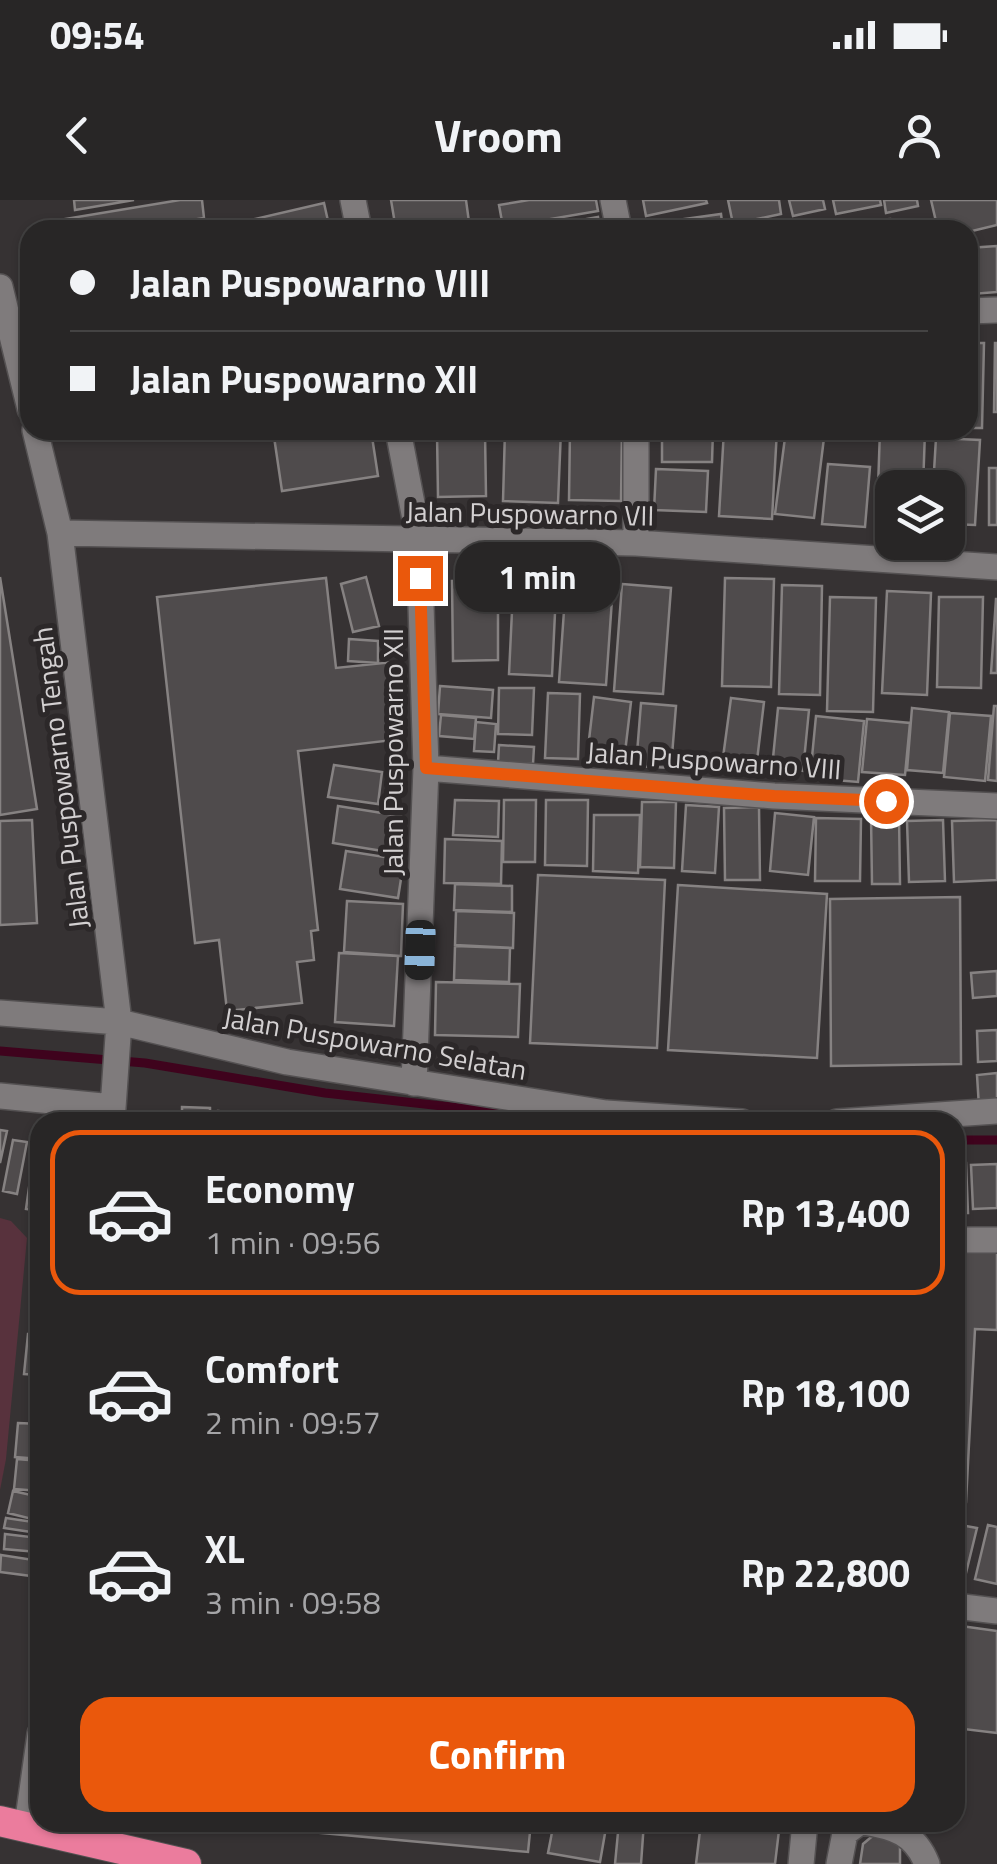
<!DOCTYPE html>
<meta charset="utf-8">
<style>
body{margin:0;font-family:"Titillium Web",sans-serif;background:#302e2e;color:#f1f3f6;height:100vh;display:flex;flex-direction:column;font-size:38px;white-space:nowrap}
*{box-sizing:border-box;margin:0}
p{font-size:32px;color:#a5a5a7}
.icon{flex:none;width:55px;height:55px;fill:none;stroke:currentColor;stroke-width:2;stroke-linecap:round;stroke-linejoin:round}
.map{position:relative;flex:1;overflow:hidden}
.sheet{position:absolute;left:30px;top:912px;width:935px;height:720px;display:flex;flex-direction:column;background:#282626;border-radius:30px;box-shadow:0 2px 8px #0004,0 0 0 2px #444343}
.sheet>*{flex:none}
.guide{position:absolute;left:20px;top:20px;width:958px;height:220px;border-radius:30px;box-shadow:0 2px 8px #0004,0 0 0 2px #444343;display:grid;align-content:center;height:220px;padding:0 50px;background:#282626}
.controls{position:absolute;left:875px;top:270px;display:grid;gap:20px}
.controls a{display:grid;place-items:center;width:90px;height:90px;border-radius:20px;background:#282626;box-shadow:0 2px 8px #0004,0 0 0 2px #444343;font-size:50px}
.end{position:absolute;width:45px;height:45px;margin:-22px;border:12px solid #ea580c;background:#fff;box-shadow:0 0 0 5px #fff}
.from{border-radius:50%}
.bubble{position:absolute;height:70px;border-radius:30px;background:#282626;box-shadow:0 2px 8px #0004,0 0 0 2px #444343;font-size:32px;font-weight:700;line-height:70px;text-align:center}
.car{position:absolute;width:30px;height:60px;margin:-30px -15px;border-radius:12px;box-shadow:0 0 8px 2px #0007;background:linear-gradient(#222 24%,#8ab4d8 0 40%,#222 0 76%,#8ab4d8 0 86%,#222 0)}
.guide b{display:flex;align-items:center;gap:35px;height:95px;font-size:38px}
.guide b+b{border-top:2px solid #444343}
.guide i{width:25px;height:25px;background:#f1f3f6}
ul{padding:18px 0 0;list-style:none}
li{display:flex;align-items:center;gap:30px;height:165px;margin:0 20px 15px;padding:0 30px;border:5px solid transparent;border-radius:30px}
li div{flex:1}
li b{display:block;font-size:38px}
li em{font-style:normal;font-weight:700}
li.on{border-color:#ea580c}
li>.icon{width:90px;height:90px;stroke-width:1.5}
.cta{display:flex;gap:20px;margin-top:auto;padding:20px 50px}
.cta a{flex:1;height:115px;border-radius:30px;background:#ea580c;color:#fff;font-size:40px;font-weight:700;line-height:115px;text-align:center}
.status{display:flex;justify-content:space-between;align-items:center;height:70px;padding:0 50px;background:#282626;direction:ltr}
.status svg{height:28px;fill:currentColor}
header{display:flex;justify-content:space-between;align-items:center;height:130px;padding:0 50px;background:#282626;font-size:45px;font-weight:700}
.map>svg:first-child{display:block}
</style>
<div class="status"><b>09:54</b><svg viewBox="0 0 49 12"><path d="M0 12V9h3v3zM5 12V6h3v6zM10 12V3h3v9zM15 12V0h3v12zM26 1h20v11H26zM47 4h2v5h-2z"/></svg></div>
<header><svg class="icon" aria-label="back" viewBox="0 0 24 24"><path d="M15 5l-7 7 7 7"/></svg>Vroom<svg class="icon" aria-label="person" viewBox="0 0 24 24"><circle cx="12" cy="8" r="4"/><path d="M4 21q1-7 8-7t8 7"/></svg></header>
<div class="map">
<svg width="997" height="1664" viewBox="0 0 997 1664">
<rect width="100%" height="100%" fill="#363233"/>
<path fill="#58323d" d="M0 1018 11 1021 27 1038 6 1259 0 1290Z"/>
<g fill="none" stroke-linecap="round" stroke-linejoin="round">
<path stroke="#3f031d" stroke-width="9" d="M0 851 145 863 325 893 587 922
M955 940H997"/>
</g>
<path fill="#4f4b4c" stroke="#868282" stroke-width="2.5" d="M74 0H134L75 10Z
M180 0H202L204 18 131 30H48L47 22Z
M391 0H466L469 22 422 30H396Z
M529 0H596L598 11 503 27 499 5Z
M643 0H706L707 3 646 16Z
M728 0H779L781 14 733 24Z
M789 0H823L825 9 793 16Z
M833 0H880L881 5 836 14Z
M884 0H917L918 6 886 13Z
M931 0H997V25L968 32 938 30Z
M324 3 330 30H244L242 22Z
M721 14 723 30H642L641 25Z
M598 17 600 30H526Z
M890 19V30H843V22Z
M228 21 230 30H184Z
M997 46V92L972 94 968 48Z
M968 143H984L982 228H968Z
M995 143H997V212H994Z
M273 230H371L378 276 282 291Z
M505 230H561L558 303 503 301Z
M570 230H622L621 301 569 300Z
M662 230H713L712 262H662Z
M724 230H777L772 319 719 316Z
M786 230H825L814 318 775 314Z
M880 230 925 231 923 288H892V318L877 317Z
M485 232 486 296 438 297 437 233Z
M936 238 980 240 975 325 948 324V288H933Z
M828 264 870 267 865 327 822 324Z
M989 268H997V325H989Z
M656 269 708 271 706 312 654 310Z
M0 377 37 609 0 615Z
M366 377 379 426 353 432 341 384Z
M326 378 336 468 393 462 402 539 298 551 318 730 311 731 314 760 297 762 302 803 227 811 219 740 195 743 157 397Z
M725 378 774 379 771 487 722 486Z
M498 380V460L453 461 452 381Z
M566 382 613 385 606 485 559 482Z
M622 384 671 388 663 494 614 491Z
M782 385 822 386 820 495 779 494Z
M513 390 556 392 552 476 509 474Z
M887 391 931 393 927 495 882 493Z
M830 397 876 398 873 512 827 511Z
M939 397H983L981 488 937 487Z
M996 399H997V473H991Z
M349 439 378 441V463L348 461Z
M440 486 493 490 491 518 438 514Z
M499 488H534L532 535 498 534Z
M548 493 580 494 578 559 545 558Z
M594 497 631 502 624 561 587 557Z
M731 498 764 502 756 569 722 565Z
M641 503 676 506 671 568 636 566Z
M994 506H997V581L988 580Z
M778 508 809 510 803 571 772 568Z
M912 508 949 512 943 573 907 570Z
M950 513 991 516 985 581 944 577Z
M441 515 476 518 474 539 439 536Z
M816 516 864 521 858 582 810 578Z
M867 519 910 523 905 575 862 572Z
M476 522 496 524 494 552 474 551Z
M499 545 534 547 533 564 498 563Z
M334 565 382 572 378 604 328 597Z
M455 600 499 601 498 637 453 635Z
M504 600H536L535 662H503Z
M546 600H588L587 666 545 665Z
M642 602H676L674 668 640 667Z
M686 605 719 607 715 673 682 671Z
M338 606 401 616 395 653 333 643Z
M759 607 760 680H725L724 608Z
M775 613 814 617 808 675 770 671Z
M594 615H640L638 673 593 671Z
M899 615 900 684H872L871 616Z
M816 618 861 619 860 681H815Z
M32 620 37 723 0 725V621Z
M943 620 945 681 909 682 907 621Z
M997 620V680L954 682 952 621Z
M445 639 502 641 501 684 444 683Z
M346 651 404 660 398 698 340 689Z
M538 675 665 680 657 848 530 843Z
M455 684 512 686V712L454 710Z
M678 685 827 694 817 858 668 850Z
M960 697 961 864 831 866 830 699Z
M347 701 403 704 401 756 344 752Z
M456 711 514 713 513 748 455 745Z
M455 746 510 748 509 782 454 780Z
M339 753 398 756 394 826 335 822Z
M997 771V796L973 798 971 773Z
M436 782 520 784 518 837 435 835Z
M997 830V861L978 862 977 831Z
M997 873V906L979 907 977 875Z
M182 907 210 908V922H182Z
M218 911 270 916 269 922H217Z
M0 930 7 931 0 963Z
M13 940 27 942 17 994 3 991Z
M35 945 40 946V1011L26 1009Z
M966 963 968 1013H955V964Z
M997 964V1008L973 1009 971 965Z
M955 1048 997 1050V1130L975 1129 966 1302 955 1301Z
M37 1064H40V1098H35Z
M28 1134 40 1135V1175L24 1174Z
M18 1223 40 1224V1259L15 1257Z
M17 1259 40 1261V1291L14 1289Z
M13 1291 40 1297V1321L8 1313Z
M6 1318 40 1323 38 1333 4 1328Z
M955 1324 977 1328 965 1377 955 1375Z
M988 1325 997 1327V1384L975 1379Z
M5 1334 39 1338 37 1352 4 1349Z
M1 1355 40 1361 39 1377 0 1372Z
M961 1426 997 1431V1533L955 1528V1478Z
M257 1622H531L528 1652 257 1627Z
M554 1622H607L600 1662 548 1653Z
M619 1622H644L641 1664H615Z
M701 1622H780L775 1664H696Z
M875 1634 897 1640 900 1648V1664H860L863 1644Z"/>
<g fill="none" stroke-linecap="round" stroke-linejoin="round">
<defs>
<path id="minor" d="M353 0 359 30
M613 0 619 30
M0 87 30 209
M968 111 997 110
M35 230 60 333 119 822 112 922
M398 230 419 340 426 568 414 883
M636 230V343
M60 333 636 343 997 367
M426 568 774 596 997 606
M0 813 119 822 287 862 606 913 742 922
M0 896 113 907
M837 922 997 911
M955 1040H997
M955 1406 997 1411
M864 1622C894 1627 915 1633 927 1664
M27 1626 40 1534
M801 1664 805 1622
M839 1664 845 1633 860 1622"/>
<path id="highway" d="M0 1621 186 1664"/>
</defs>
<use href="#minor" stroke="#545152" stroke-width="28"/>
<use href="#highway" stroke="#545152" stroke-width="32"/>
<use href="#minor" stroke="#7f7b7c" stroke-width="25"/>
<use href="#highway" stroke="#eb7c9d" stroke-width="30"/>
</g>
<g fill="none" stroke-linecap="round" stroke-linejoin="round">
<path stroke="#ea580c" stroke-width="12" d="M420 378 426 568 774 596 886 601"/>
</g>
<g text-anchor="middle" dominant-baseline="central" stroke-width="10" stroke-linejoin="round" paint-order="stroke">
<g font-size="28" fill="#d3d0d1" stroke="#2c2829">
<text transform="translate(530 313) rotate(1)">Jalan Puspowarno VII</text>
<text transform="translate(392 552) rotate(-90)">Jalan Puspowarno XII</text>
<text transform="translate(714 560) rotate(4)">Jalan Puspowarno VIII</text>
<text transform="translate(60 578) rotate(-97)">Jalan Puspowarno Tengah</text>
<text transform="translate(375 843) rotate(10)">Jalan Puspowarno Selatan</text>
</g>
</g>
</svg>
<div class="controls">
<a><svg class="icon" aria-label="layers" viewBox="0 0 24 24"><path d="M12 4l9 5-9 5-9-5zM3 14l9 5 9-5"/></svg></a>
</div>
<i class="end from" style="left:886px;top:601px"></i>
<i class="end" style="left:420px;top:378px"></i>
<div class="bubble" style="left:455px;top:342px;width:165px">1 min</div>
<i class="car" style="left:420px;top:750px;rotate:182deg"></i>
<div class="guide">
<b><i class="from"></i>Jalan Puspowarno VIII</b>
<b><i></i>Jalan Puspowarno XII</b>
</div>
<section class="sheet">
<ul>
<li class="on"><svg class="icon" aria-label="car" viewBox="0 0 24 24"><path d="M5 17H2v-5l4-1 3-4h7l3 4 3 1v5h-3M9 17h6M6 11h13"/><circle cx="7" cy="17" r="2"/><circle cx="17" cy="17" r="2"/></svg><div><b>Economy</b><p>1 min · 09:56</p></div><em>Rp 13,400</em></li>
<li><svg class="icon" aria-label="car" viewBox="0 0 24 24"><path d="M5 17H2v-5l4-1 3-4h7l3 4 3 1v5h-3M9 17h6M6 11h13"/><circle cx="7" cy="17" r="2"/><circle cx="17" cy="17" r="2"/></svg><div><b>Comfort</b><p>2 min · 09:57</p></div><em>Rp 18,100</em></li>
<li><svg class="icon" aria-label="car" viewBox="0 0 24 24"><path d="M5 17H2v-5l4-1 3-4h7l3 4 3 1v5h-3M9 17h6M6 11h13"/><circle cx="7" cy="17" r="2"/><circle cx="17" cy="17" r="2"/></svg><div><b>XL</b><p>3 min · 09:58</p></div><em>Rp 22,800</em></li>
</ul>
<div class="cta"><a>Confirm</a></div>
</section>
</div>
